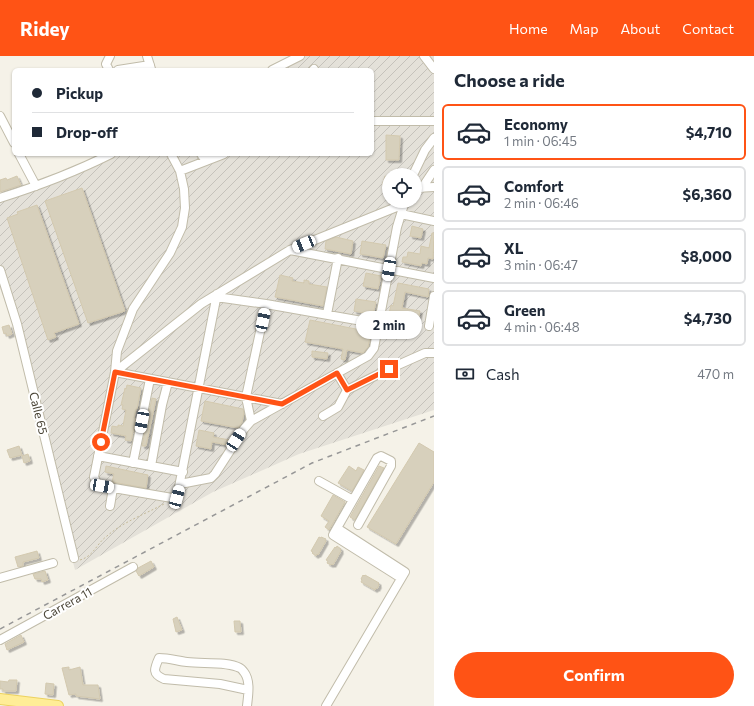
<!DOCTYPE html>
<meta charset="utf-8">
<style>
body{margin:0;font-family:Commissioner,sans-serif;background:#f6f6f7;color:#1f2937;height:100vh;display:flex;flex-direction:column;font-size:15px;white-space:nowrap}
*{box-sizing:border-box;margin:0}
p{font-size:13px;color:#747a83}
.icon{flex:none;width:22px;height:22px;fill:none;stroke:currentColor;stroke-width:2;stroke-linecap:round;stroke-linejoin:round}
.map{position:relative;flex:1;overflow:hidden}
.side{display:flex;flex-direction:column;background:#fff;width:320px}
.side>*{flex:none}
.hud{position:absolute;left:12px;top:12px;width:362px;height:88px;border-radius:6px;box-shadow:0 1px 3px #0004;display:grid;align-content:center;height:88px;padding:0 20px;background:#fff}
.controls{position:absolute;left:382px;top:112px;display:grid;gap:8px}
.controls a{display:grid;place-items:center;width:40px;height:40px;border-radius:50%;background:#fff;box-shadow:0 1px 3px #0004;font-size:20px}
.end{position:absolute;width:18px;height:18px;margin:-9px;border:5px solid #ff5315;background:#fff;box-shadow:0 0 0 2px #fff}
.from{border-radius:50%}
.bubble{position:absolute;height:28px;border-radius:14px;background:#fff;box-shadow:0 1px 3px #0004;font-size:13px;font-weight:700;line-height:28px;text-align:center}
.car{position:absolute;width:12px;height:24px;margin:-12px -6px;border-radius:5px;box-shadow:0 0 3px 1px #0007;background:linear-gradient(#fff 24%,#345 0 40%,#fff 0 76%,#345 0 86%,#fff 0)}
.hud b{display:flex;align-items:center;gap:14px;height:38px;font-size:15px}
.hud b+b{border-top:1px solid #e0e1e3}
.hud i{width:10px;height:10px;background:#1f2937}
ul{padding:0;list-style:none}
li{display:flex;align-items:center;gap:12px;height:56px;margin:0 8px 6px;padding:0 12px;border:2px solid #e0e1e3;border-radius:6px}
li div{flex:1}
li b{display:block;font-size:15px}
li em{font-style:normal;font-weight:700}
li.on{border-color:#ff5315}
li>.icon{width:36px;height:36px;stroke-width:1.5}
h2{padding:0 20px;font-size:18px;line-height:48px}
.pay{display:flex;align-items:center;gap:10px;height:44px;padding:0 20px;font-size:15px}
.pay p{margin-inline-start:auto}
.primary-button{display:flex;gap:8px;margin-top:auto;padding:8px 20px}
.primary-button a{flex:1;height:46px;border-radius:24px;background:#ff5315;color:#fff;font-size:16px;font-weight:700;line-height:46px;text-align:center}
header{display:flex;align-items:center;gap:24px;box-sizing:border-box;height:56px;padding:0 20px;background:#ff5315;color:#fff}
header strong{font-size:19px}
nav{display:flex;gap:22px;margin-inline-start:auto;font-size:14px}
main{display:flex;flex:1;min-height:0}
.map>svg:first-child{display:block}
</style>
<header>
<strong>Ridey</strong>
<nav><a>Home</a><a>Map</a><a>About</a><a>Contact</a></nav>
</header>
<main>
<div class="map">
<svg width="434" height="650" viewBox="0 0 434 650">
<defs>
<pattern id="industrial-furrows" width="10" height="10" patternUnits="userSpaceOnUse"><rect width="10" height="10" fill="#e4e1d9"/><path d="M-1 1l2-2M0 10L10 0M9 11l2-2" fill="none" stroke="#c5c2bb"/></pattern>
<filter id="shadow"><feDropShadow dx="2.5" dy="2.5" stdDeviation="0" flood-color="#0004"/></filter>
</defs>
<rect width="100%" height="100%" fill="#f5f2e8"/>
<path fill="url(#industrial-furrows)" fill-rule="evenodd" d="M299 0H434V354L299 398 213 436 75 514 13 268 0 232V143L105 98H372V14H273ZM389 119H415V145H389Z"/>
<path fill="#d7d0bc" stroke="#d3c9af" filter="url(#shadow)" d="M386 79 400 80 399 104H386Z
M17 120 21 129 0 136V124L6 122 7 124Z
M385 120 389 121V131L382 129Z
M82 132 125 255 88 267 45 145Z
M37 149 79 268 54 277 56 281 48 284 7 162 18 158 17 156Z
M412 170 423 173 421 182 410 180Z
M432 177H434L433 203 428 202 427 208 422 207 421 210 402 206 403 201H407L408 196 420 198 421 190 429 192Z
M336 181 353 185 351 198 325 193 326 185Z
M362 185 386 189 383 202 360 198Z
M366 217 381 220 378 233 363 230Z
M280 219 293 222 292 225 304 227V224L309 225V228L327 231 323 250 275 241Z
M398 227 429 233 428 241 405 236 402 252 420 255 417 268 388 262 391 249 393 250Z
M356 243 376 246 373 259 354 255Z
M310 264 371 276 368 291 363 297 347 294 345 304 341 303 343 293 305 286Z
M9 269 12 278 7 280 6 277 4 278 2 271Z
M312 295 328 297 327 303 312 301Z
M127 329 141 332 137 353H136L134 362 136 363 131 385 125 384 126 380 111 377 112 370 118 371V369L123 370 126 354 122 353 123 349H121L125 332 126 333Z
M152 342 156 343 146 390H142Z
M205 345 243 353 244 357 242 366 238 372 201 365Z
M199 374 214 377 213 381 230 384 229 386 227 389 212 386 211 393 196 390Z
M419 387 434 396V426L396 488 367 471Z
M19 390 22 399 10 402 7 394Z
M28 398 30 405 24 407 22 400Z
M106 410 148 419 146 432 112 426 114 418 105 416Z
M349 410 356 415 358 411 364 414 352 435 338 427Z
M379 410 384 412 355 464 350 461Z
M333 439 345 446 329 474 325 471 329 465 321 460Z
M319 481 321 482V481L326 483 325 485H326L318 499 317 498 316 500 312 497 313 496 311 495Z
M337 490 341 493 340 494 341 495 333 509 332 508 331 509 327 507 328 505 326 504 335 491 336 492Z
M37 495 39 502 23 506V510L18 511 15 501Z
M151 505 154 511 139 520 136 515 138 512Z
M45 515 48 524 42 526 41 523H35L33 518Z
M363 519 364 520 365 519 379 527 378 528 379 529 377 533 376 532 375 534 361 526 362 524 361 523Z
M177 561 182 574 176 576 173 563Z
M234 565H240L241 576H235Z
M21 579 24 586 7 594 5 588Z
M69 611V614L80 611 83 629H98L100 643 76 640V638L69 639 62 612Z
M9 624H17L16 635H3V633H0V625L8 626Z
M46 627 54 628 53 639 45 638Z"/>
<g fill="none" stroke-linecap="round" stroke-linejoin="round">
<defs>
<path id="minor" d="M147 0 151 13
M424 0 434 13
M109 14 106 8 110 0
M118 14 150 9
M272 14 300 0
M313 14 314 13
M0 60 14 87
M372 65H434
M19 98 36 130
M171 98 180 115 184 133 185 152 182 171 170 197 133 253 117 295 115 316 94 421 97 427 102 430 172 442 177 441 217 238
M201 98 206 105
M180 115 224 98
M413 119 425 94 434 82
M415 132 434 131
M422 132 434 114
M0 142C38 130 75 116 111 98
M401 158 434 165
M290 194 434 222
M0 214 17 268 74 502
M216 241 266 248 379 268
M327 258 338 202
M429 270 434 240
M115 316 201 248 290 194 404 148
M115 316 282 348
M337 317 347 334
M323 360 338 351 347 334 389 313 425 297H434
M251 365 246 341 266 248
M98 400 183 416
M133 407 150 323
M151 410 162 349 168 326
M319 425 353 444
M180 428 211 422 215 418 244 373 251 365 368 300 374 292 397 171 405 145
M110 450 113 432
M358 469 391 410V405L381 400 377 402 333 479 401 522
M0 522 53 507
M0 584 133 511
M247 650C248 640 251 625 244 616 243 615 242 613 240 612 227 605 202 608 187 606 178 605 169 602 159 602 154 613 152 618 164 623L220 628 248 634
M326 650 405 516 337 472"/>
<path id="major" d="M0 643 58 650"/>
</defs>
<use href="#minor" stroke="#c1bcaa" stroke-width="10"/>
<use href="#major" stroke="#ecd25f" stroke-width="12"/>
<path stroke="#c4ba9a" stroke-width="1" stroke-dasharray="2 2" stroke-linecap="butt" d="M80 504C94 500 96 488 107 480 123 466 145 458 164 448"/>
<use href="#minor" stroke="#fff" stroke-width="8"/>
<use href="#major" stroke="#ffed97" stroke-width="10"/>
<path stroke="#979797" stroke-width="1.5" stroke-dasharray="5 5" stroke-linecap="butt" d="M0 573 312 407 434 360"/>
</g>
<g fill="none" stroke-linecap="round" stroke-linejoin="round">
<path stroke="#ff5315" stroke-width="5" d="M101 386 115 316 282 348 337 317 347 334 389 313"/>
</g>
<g text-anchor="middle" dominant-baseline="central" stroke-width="4" stroke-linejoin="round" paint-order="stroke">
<g font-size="12" fill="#494436" stroke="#fff">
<text transform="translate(39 357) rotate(76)">Calle 65</text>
<text transform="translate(67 547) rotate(-29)">Carrera 11</text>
</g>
</g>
</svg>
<div class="controls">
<a><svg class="icon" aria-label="locate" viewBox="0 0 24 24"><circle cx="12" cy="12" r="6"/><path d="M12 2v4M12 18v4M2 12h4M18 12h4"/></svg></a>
</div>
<i class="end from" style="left:101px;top:386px"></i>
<i class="end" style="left:389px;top:313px"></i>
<div class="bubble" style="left:356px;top:255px;width:66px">2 min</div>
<i class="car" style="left:304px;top:188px;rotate:248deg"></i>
<i class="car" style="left:389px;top:213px;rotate:190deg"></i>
<i class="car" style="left:263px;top:264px;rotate:12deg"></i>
<i class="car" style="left:142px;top:365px;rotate:191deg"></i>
<i class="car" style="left:236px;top:384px;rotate:33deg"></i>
<i class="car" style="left:102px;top:430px;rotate:100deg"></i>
<i class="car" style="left:177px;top:441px;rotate:15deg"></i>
<div class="hud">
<b><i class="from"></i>Pickup</b>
<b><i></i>Drop-off</b>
</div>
</div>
<section class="side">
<h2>Choose a ride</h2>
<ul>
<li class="on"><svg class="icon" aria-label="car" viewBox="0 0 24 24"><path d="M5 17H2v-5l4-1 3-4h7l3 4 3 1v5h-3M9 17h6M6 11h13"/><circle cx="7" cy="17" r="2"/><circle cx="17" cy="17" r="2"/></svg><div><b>Economy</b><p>1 min · 06:45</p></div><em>$4,710</em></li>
<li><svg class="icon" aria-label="car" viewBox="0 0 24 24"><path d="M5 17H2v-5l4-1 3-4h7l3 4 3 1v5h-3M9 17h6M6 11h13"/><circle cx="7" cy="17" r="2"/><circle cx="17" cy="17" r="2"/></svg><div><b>Comfort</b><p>2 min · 06:46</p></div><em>$6,360</em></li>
<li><svg class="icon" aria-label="car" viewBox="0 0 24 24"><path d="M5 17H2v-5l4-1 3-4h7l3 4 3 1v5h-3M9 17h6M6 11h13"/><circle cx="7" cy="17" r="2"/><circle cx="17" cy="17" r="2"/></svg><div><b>XL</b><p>3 min · 06:47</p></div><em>$8,000</em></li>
<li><svg class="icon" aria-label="car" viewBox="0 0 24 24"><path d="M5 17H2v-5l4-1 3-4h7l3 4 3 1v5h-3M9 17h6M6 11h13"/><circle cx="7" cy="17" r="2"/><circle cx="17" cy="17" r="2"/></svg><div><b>Green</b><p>4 min · 06:48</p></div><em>$4,730</em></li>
</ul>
<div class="pay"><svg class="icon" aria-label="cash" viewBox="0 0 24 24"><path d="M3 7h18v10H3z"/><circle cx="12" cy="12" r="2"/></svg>Cash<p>470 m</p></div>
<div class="primary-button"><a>Confirm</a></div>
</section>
</main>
